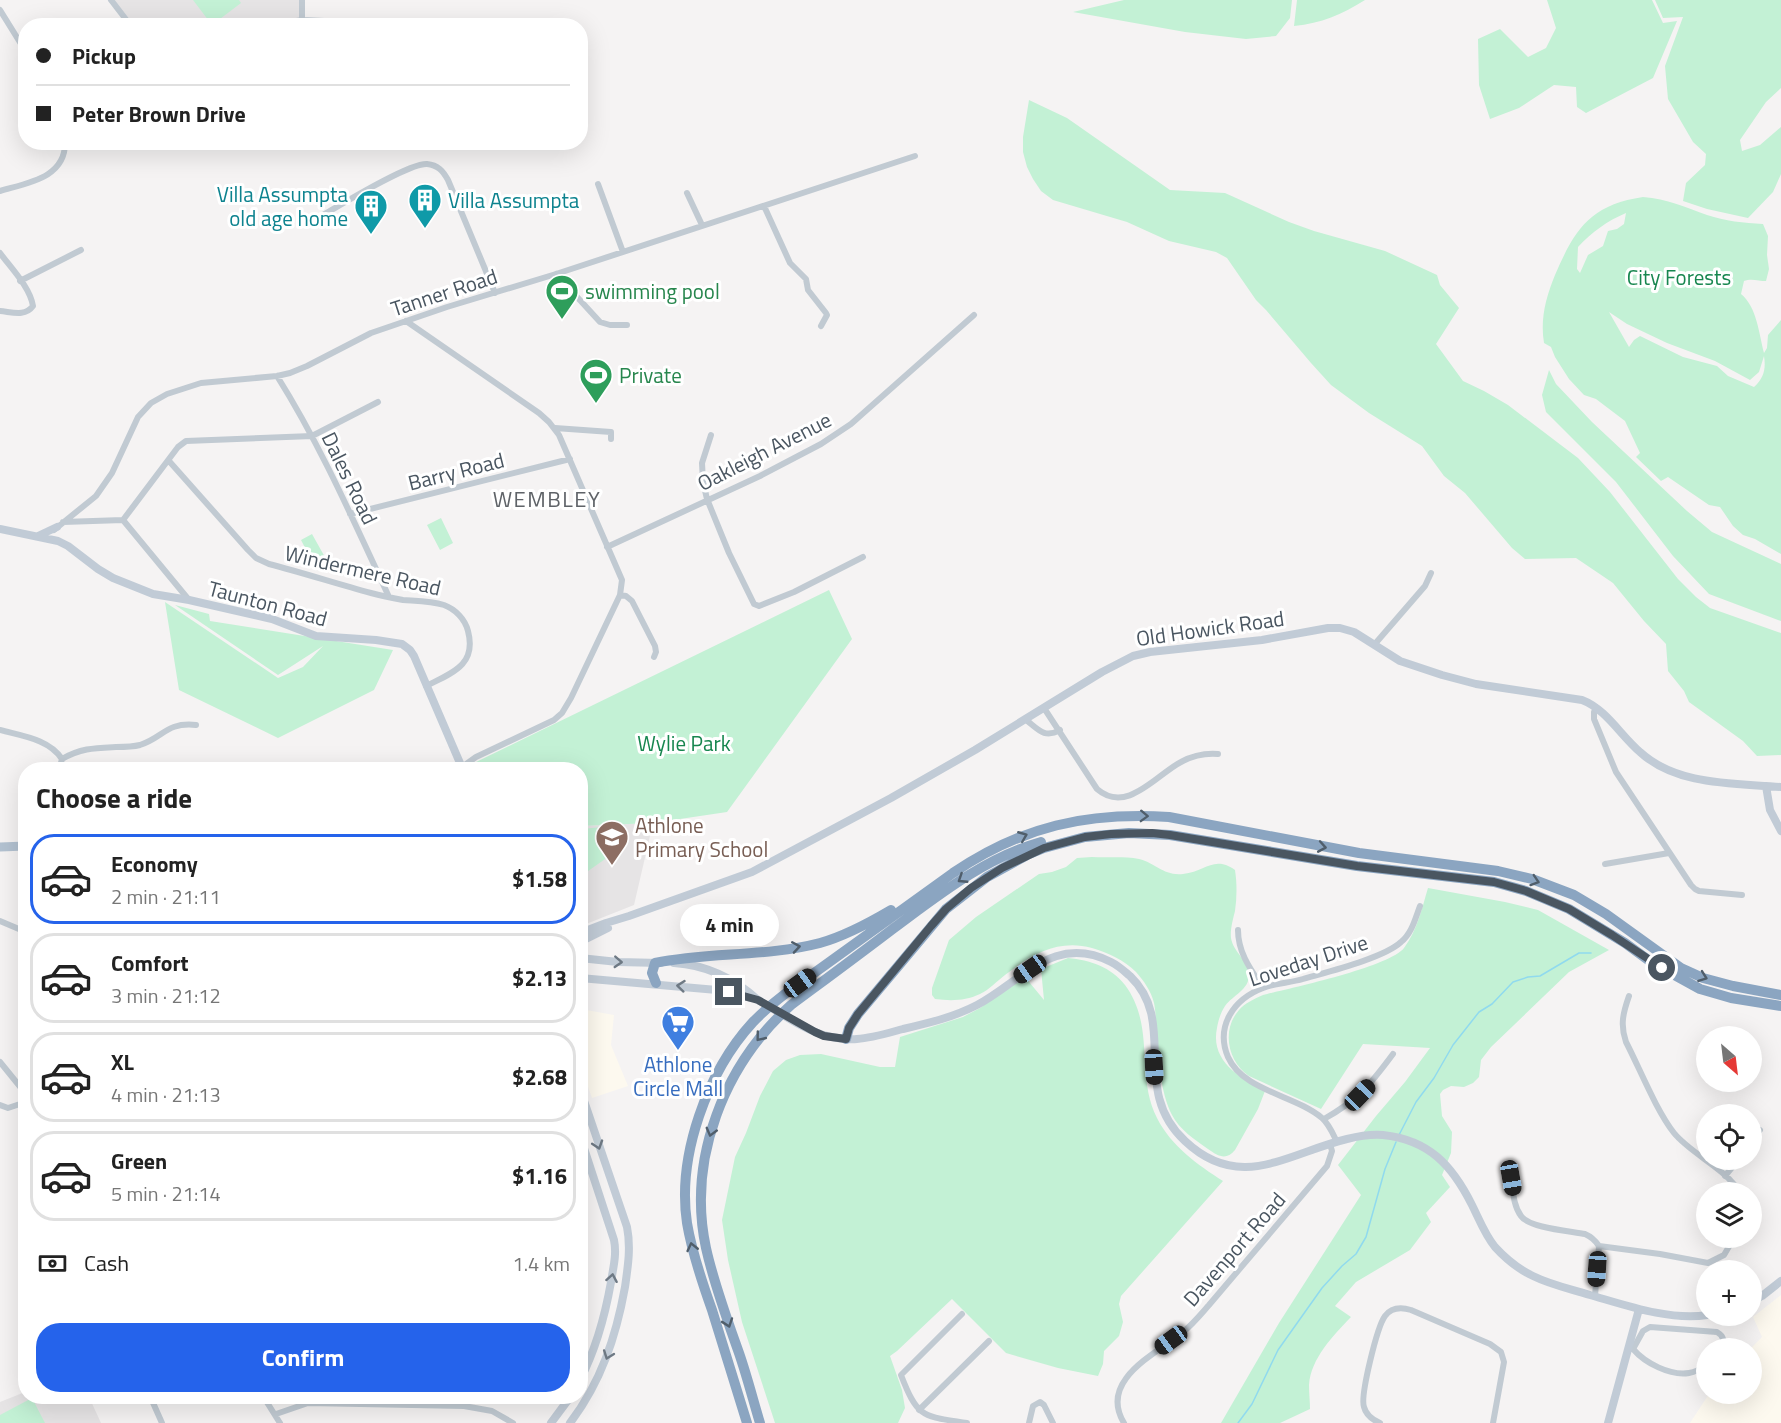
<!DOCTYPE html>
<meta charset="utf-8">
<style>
body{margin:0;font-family:"Titillium Web",sans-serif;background:#f2f2f2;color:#222;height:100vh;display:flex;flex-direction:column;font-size:22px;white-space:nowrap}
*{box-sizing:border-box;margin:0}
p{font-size:20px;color:#767676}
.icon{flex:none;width:33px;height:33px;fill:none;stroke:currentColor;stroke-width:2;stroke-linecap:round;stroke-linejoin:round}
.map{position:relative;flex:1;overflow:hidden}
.panel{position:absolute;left:18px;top:762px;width:570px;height:642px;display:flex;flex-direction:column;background:#fff;border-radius:24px;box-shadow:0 6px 24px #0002}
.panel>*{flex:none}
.top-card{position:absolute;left:18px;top:18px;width:570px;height:132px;border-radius:24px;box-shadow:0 6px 24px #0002;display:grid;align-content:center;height:132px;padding:0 18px;background:#fff}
.needle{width:39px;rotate:152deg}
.controls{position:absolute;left:1696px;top:1026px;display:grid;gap:12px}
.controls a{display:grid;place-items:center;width:66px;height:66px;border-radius:50%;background:#fff;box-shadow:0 6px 24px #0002;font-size:30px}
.end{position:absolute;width:27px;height:27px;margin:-14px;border:8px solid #4a5661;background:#fff;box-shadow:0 0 0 3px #fff}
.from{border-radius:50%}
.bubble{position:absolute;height:42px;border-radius:21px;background:#fff;box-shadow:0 6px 24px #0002;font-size:20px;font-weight:700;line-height:42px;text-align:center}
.car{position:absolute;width:18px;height:36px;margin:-18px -9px;border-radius:8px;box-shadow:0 0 4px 2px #0007;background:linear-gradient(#222 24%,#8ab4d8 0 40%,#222 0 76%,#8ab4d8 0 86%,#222 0)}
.top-card b{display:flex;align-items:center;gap:21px;height:57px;font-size:22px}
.top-card b+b{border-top:2px solid #e0e0e0}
.top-card i{width:15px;height:15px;background:#222}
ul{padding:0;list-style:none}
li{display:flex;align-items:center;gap:18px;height:90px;margin:0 12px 9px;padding:0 6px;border:3px solid #e0e0e0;border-radius:24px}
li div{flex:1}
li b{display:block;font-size:22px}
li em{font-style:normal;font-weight:700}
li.selected{border-color:#2563eb}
li>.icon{width:54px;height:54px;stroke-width:1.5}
h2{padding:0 18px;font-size:27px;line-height:72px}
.pay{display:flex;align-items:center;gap:15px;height:66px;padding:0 18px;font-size:22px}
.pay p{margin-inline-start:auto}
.cta{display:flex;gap:12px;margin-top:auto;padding:12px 18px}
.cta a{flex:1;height:69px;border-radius:24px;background:#2563eb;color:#fff;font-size:24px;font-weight:700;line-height:69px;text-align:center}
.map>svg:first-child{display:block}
</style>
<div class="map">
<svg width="1781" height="1423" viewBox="0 0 1781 1423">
<rect width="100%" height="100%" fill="#f5f3f3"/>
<path fill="#fdf9ef" d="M581 1009 614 1015 611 1045 628 1086 592 1098 581 1067Z
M1781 1295V1423H1690L1709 1394H1752L1751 1348 1762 1337 1753 1317Z"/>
<path fill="#e6e4e5" d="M113 0H301L302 20 271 26 134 25 130 23Z
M653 823 634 905 581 926 580 826Z
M25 1392 26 1396 89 1397 101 1423H0V1402Z"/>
<path fill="#c3f1d5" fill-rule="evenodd" d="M193 0H239L241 3 212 25Z
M1124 0H1292L1290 18 1276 36 1246 39 1185 32 1073 12Z
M1297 0H1365C1341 15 1322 23 1294 26Z
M1547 0H1652L1663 23 1677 21 1653 78 1586 113 1577 107 1576 87 1554 85 1519 108 1490 119 1479 85 1478 39 1500 29 1528 57 1546 48 1556 28Z
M1655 0H1781V88L1766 102 1740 140 1742 151 1760 145 1781 127V174L1773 192 1748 218 1707 209 1683 201 1686 183 1705 165 1706 154 1693 142 1668 99 1665 66 1683 17 1663 18Z
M1029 100 1067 118 1170 190 1225 193 1289 222 1314 231 1385 251 1437 275 1440 285 1459 308 1436 344 1463 381 1484 391 1508 405 1578 458 1610 492 1678 579 1696 597 1710 608 1781 633V755L1757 756 1743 741 1689 702 1684 691 1668 671 1666 644 1644 621 1613 583 1576 558 1525 559 1512 548 1465 493 1444 476 1422 446 1369 413 1331 385 1311 363 1266 310 1256 300 1227 258 1216 252 1169 241 1127 222 1053 200 1041 191 1033 179 1027 167 1023 152V137Z
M1643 197C1668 199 1684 207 1707 215 1725 221 1744 223 1763 224L1768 236 1767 255 1769 269 1766 281C1759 281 1751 278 1744 281L1741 294C1757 307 1759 334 1764 353L1767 348 1768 335 1781 320V554L1755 539 1743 535 1733 526 1720 507 1709 505 1668 477 1661 481 1636 457 1640 453 1625 421 1596 399 1584 395 1569 379 1555 357 1551 347 1544 343C1540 319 1546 297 1555 275 1575 229 1590 205 1643 197ZM1626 213 1624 224 1617 229 1608 231 1603 246 1588 255 1580 273 1577 269 1578 247C1592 232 1607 221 1626 213ZM1609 312 1627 324 1667 343 1715 361 1750 380 1759 372 1764 356C1766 369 1764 378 1754 387L1728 376 1717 366 1683 357 1640 336 1634 340 1629 347Z
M1549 370 1556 384 1592 422 1687 511 1712 532 1781 564V621L1709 594 1673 556 1616 482 1546 412 1542 395Z
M441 518 453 543 440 550 427 525Z
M312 534 326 559 314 565 301 540Z
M829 590 852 639 727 812 653 823 581 826 580 770 477 769 474 763Z
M165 602 278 678 303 667 323 646 278 675 175 605 209 614 210 621 393 650 374 690 278 738 179 690Z
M603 827 608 857 581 876V829Z
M1092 857C1108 858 1124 856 1139 859 1156 863 1163 876 1183 874 1206 872 1213 855 1235 870 1237 883 1237 897 1235 911 1233 919 1230 930 1231 938 1233 952 1249 961 1249 975 1249 990 1233 995 1225 1006 1221 1012 1218 1021 1217 1028 1210 1061 1240 1078 1265 1091L1258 1109 1235 1150C1226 1161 1218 1156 1208 1149 1195 1140 1179 1129 1172 1115 1160 1091 1159 1061 1157 1035 1156 1025 1156 1013 1154 1003 1151 991 1144 981 1136 972 1124 960 1109 953 1092 948 1058 939 1032 954 1005 975 997 981 989 990 980 994 965 1001 951 1001 935 999L932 995V988L949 940 976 917 1039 874 1052 872 1066 867 1077 858Z
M1428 888 1505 902 1538 910 1609 950 1569 972 1514 1025 1491 1047 1481 1060 1479 1077 1473 1083 1464 1087 1451 1086 1443 1090 1440 1094 1442 1116 1452 1132 1451 1153 1442 1175 1450 1187 1426 1213 1431 1222 1410 1250 1356 1282 1335 1306 1351 1317C1333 1336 1311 1358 1309 1385 1309 1393 1310 1402 1310 1409L1280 1423H1221L1279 1323 1361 1195 1338 1165 1376 1116 1405 1082 1430 1048 1363 1044 1321 1109 1249 1076C1228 1062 1221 1030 1239 1010 1245 1003 1254 999 1263 995 1291 988 1389 967 1404 948 1417 931 1422 908 1428 888Z
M1068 958C1090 960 1111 967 1125 985 1156 1027 1135 1075 1157 1118 1171 1146 1198 1165 1223 1181L1121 1296 1119 1304 1123 1322 1119 1336 1104 1351 1103 1364 1098 1376 1058 1368 1006 1353 952 1299 897 1351 890 1356 902 1390 905 1408 898 1423H775L742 1322 728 1260 722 1220 735 1157 746 1133 760 1096 773 1071 786 1060 800 1055 821 1054 880 1067H895L900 1037 963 1017 980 1008 1025 977 1044 1000 1041 969Z
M32 1398 45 1423H0V1415Z"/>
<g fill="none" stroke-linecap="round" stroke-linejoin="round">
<path stroke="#90daee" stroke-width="1.5" d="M1399 1135 1416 1102 1434 1078 1453 1045 1479 1012 1492 1004 1513 982 1528 977 1540 976 1579 953H1591
M1238 1423 1252 1404 1278 1350 1322 1288 1342 1266 1356 1254 1366 1237 1385 1169 1396 1142"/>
<path stroke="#c1cad2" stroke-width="6" d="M111 0 131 26
M0 10 26 52
M302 20V0
M270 26 302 20 434 26
M598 184 623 252
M0 191C27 183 66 178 65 142
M687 193 702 225
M764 206 790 263 806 279 808 290 826 313 827 315 821 326
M323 215C342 204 409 163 427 164 438 165 443 171 448 180L495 293
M0 253C11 268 30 287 33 306 25 317 12 312 0 311
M556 274 600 322 610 325H627
M20 281 81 250
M406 321 539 413 549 422 559 435 622 580 620 595 571 698 562 713 554 720 476 757 462 767 461 770
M277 376C321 446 354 522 389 597
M555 428 611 432V439
M711 435 702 463 703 482 707 499 729 553 754 604 759 606 794 592 863 557
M169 461 248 550 256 558 269 564C304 573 337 584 371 593 382 596 392 598 403 600 417 601 431 601 444 605 455 609 465 619 468 631 477 665 452 673 426 686
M350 514 570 459
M123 520 189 600
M63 522 123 520 178 447 186 441 312 436 378 402
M54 530 96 496 112 473 138 417 151 403 167 394 201 383 277 376 290 373 307 366 371 333 447 307 556 274 915 156
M607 547 760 476 821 444 851 424 974 315
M620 595 626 596 632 601 655 646 656 652 654 657
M1374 645 1425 586 1431 573
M1596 707 1594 712V719L1616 772 1691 885 1695 889 1699 891 1742 895
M1044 708 1097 789C1127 815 1157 774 1181 762 1192 756 1205 753 1218 754
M1025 719C1038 729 1044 739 1060 730
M0 730C22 736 49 739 62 759
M59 770 62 759C81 748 95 748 116 747 124 747 132 747 140 745 164 737 166 722 196 725
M1605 864 1669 853
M0 921 26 932
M1238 930C1238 953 1251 970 1263 988
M1629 996C1623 1013 1620 1025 1626 1042 1640 1069 1656 1110 1674 1133 1691 1154 1728 1170 1739 1192
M0 1062 26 1094
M0 1105 8 1108 26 1102
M1324 1119C1358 1100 1370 1085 1393 1054
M1752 1140 1760 1130
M1337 1142C1333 1134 1329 1124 1322 1118 1295 1095 1243 1091 1228 1057 1215 1026 1234 999 1263 988 1275 983 1290 983 1303 979 1327 972 1384 958 1401 942 1412 933 1415 919 1420 906
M1725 1176 1738 1160
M1511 1178C1513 1190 1513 1205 1521 1216 1529 1228 1570 1231 1585 1234 1592 1237 1595 1240 1599 1246L1595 1296
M1599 1246 1660 1254 1708 1263 1724 1255 1734 1238
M962 1314 901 1375C918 1419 923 1416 967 1423
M1630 1349H1633C1645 1363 1670 1376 1689 1373 1696 1372 1702 1368 1707 1364
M1633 1349 1643 1331 1650 1327 1717 1332C1724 1336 1725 1342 1721 1348
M150 1396 162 1423
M263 1396 280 1423
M919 1410 989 1341
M276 1414 308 1403 464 1406 492 1411 513 1423
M1029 1423 1033 1406 1040 1402 1044 1405 1053 1423
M1124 1423C1098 1380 1156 1354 1183 1332 1193 1324 1201 1314 1209 1305L1327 1166 1332 1151 1330 1144
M1380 1423C1373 1420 1366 1415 1364 1407 1360 1396 1377 1327 1385 1316 1391 1308 1401 1307 1411 1310L1490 1344 1501 1352 1504 1362 1493 1423"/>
<path stroke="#c1cbd6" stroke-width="8" d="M0 529 58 541 68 546 98 569 113 578 153 594 189 600 272 619 316 636 376 640 402 644 410 650 414 656 463 770
M38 536 57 527
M1766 786 1770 810 1781 831
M580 933 606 923 629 916 752 872 891 798 975 750 1102 672 1133 656 1150 652 1262 640 1328 628H1340L1354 632 1400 661 1442 675 1476 684 1582 700C1606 709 1621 736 1640 752 1677 786 1734 783 1781 787
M580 942 608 928
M580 958 618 962 661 963
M674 963C706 965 734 978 758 1000 780 1012 803 1030 827 1036 836 1038 847 1040 857 1039 872 1038 888 1033 903 1029 929 1023 954 1017 977 1005 1022 981 1054 933 1111 962 1119 966 1124 971 1130 976 1179 1023 1129 1089 1185 1141 1240 1193 1288 1153 1347 1139 1359 1136 1371 1134 1383 1135 1429 1140 1452 1165 1472 1205 1479 1219 1485 1235 1495 1247 1506 1259 1518 1269 1533 1276 1551 1285 1571 1289 1590 1295 1625 1305 1670 1321 1707 1315
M580 978 717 990 752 998
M580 1136 614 1240C617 1255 613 1268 611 1282 605 1316 596 1349 580 1380
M1752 1301 1762 1296 1781 1281
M551 1423 571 1396
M570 1423C601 1382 616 1337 625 1287 628 1266 631 1247 627 1227L580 1089
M1608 1423 1639 1309"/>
<path stroke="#b3c2d1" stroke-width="9" d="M0 847 26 846"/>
<path stroke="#8ba5c1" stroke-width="10" d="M656 983 652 973 655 963C709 952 766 957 820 943 845 936 869 923 891 910
M846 1039 849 1028 858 1014 946 909 987 877 1027 855 1044 848 1085 837 1129 833 1170 835 1357 866 1494 882 1526 891 1569 909 1625 943 1651 962 1700 989 1731 998 1781 1006
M747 1423C735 1385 724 1348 712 1310 702 1282 692 1253 687 1223 677 1156 707 1072 753 1022 775 999 802 982 828 963 869 933 911 903 953 873 1022 826 1087 812 1169 817L1359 853 1498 871 1532 879 1574 895 1606 914 1681 968 1703 978 1733 986 1781 995
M760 1423C753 1400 747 1376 739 1353 727 1319 714 1284 706 1248 687 1159 724 1065 791 1005 826 979 860 954 894 928 940 894 985 858 1041 842"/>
</g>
<defs><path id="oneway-chevron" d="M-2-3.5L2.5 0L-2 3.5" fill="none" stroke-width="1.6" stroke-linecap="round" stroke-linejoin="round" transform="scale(1.5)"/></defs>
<g stroke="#505e6b">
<use href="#oneway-chevron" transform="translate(1144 816) rotate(2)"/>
<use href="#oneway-chevron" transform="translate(1023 836) rotate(-22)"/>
<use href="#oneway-chevron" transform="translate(1322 847) rotate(10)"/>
<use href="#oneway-chevron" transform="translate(962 879) rotate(147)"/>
<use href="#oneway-chevron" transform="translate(1535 881) rotate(18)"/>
<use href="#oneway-chevron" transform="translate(796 947) rotate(-9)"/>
<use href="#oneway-chevron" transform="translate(1703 977) rotate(20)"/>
<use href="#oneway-chevron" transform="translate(760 1037) rotate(129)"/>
<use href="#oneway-chevron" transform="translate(711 1132) rotate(105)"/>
<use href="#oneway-chevron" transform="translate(692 1247) rotate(-103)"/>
<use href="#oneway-chevron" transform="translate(728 1323) rotate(71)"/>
</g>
<g stroke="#6e7984">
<use href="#oneway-chevron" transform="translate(618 962) rotate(3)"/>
<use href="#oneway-chevron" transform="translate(681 986) rotate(-174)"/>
<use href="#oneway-chevron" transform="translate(598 1145) rotate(72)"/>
<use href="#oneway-chevron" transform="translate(612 1278) rotate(-80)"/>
<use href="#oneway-chevron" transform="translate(608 1355) rotate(110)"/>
</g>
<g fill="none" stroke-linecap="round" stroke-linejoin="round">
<path stroke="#4a5661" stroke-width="8" d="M729 992 758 1000 815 1032 824 1036 846 1039 849 1028 858 1014 931 926 946 909 971 888 1002 868 1044 848 1085 837 1111 834 1152 833 1170 835 1357 866 1494 882 1526 891 1569 909 1612 935 1662 968"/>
</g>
<defs>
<symbol id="building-pin" viewBox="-11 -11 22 30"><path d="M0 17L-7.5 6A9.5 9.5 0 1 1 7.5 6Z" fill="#0f9aa8" stroke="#fff"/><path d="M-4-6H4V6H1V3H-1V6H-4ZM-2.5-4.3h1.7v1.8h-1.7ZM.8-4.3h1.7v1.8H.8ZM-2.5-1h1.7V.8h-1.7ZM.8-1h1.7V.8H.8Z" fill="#fff"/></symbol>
<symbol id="stadium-pin" viewBox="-11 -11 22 30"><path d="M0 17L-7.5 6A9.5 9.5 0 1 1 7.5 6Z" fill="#2e9e5b" stroke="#fff"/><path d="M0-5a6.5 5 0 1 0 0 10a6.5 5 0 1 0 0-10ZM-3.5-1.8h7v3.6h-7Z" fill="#fff"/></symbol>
<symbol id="school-pin" viewBox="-11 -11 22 30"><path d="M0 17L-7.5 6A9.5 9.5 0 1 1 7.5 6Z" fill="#8d6e63" stroke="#fff"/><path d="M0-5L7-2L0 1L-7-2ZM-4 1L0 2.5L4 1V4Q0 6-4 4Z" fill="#fff"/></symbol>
<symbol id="supermarket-pin" viewBox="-11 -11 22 30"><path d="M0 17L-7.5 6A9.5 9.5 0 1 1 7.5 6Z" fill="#3f7fe0" stroke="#fff"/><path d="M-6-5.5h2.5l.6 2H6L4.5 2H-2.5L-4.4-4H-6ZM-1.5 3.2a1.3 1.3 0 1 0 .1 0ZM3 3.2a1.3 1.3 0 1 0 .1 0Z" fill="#fff"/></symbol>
</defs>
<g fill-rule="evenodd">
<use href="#building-pin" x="406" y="181" width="38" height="52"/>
<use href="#building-pin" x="352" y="187" width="38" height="52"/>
<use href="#stadium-pin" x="543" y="272" width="38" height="52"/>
<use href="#stadium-pin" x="577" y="356" width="38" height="52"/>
<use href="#school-pin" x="593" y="818" width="38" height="52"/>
<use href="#supermarket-pin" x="659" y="1003" width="38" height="52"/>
</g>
<g text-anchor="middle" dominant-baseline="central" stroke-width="6" stroke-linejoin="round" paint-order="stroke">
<g font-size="21" fill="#0d838f" stroke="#fff" text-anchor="end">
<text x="348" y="194">Villa Assumpta<tspan x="348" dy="24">old age home</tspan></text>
<text x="448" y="200" text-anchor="start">Villa Assumpta</text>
</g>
<g font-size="21" fill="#17864f" stroke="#fff">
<text x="1679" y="277">City Forests</text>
<text x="684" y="743">Wylie Park</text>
</g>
<g font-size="21" fill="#27864d" stroke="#fff" text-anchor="start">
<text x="585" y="291">swimming pool</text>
<text x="619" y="375">Private</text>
</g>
<g font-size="21" fill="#4a5661" stroke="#fff">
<text transform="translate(444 292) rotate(-18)">Tanner Road</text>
<text transform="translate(764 451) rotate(-27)">Oakleigh Avenue</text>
<text transform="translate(456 471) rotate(-14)">Barry Road</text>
<text transform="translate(350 478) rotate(64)">Dales Road</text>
<text transform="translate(363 570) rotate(13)">Windermere Road</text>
<text transform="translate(268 603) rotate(15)">Taunton Road</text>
<text transform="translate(1210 628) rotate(-8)">Old Howick Road</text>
<text transform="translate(1308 960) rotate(-18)">Loveday Drive</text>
<text transform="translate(1234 1249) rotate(-49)">Davenport Road</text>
</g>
<g font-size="21" fill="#785e54" stroke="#fff" text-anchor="start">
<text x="635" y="825">Athlone<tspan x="635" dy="24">Primary School</tspan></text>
</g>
<g font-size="21" fill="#366cbe" stroke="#fff">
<text x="678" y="1064">Athlone<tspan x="678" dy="24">Circle Mall</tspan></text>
</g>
<g font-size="22" letter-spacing="1.5" fill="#5f6368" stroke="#fff">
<text x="547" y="499">WEMBLEY</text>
</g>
</g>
</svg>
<div class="controls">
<a><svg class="needle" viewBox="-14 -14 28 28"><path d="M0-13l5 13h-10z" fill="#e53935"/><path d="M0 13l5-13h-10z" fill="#767676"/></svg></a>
<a><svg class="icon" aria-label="locate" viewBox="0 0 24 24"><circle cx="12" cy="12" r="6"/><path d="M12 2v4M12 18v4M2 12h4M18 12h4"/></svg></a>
<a><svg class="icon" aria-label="layers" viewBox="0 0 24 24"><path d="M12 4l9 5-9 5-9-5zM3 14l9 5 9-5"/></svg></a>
<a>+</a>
<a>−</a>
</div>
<i class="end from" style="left:1662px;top:968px"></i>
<i class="end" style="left:729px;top:992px"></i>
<div class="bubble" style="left:680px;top:904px;width:99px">4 min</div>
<i class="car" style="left:1030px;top:969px;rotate:235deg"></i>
<i class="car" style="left:800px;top:983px;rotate:54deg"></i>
<i class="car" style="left:1154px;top:1067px;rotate:177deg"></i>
<i class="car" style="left:1360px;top:1095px;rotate:44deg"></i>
<i class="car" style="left:1511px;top:1178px;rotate:170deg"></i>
<i class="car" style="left:1597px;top:1269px;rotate:184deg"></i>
<i class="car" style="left:1171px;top:1340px;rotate:234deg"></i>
<div class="top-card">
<b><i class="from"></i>Pickup</b>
<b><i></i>Peter Brown Drive</b>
</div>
<section class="panel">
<h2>Choose a ride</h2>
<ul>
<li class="selected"><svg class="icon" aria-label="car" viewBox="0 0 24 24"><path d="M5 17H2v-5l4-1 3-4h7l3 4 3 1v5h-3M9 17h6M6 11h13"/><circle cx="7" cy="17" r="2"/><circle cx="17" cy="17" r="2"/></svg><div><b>Economy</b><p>2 min · 21:11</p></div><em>$1.58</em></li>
<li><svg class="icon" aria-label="car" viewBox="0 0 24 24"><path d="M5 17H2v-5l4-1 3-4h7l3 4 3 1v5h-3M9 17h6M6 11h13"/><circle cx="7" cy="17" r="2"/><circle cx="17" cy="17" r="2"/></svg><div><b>Comfort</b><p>3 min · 21:12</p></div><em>$2.13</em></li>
<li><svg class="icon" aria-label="car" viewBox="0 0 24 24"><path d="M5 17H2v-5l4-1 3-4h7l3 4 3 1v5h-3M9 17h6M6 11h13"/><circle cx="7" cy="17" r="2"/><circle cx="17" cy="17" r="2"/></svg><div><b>XL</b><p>4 min · 21:13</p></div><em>$2.68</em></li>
<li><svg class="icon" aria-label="car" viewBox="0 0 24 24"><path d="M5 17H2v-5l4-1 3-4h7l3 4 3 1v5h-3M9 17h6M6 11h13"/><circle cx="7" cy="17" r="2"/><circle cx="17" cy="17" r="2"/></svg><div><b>Green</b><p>5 min · 21:14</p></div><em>$1.16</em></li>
</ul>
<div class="pay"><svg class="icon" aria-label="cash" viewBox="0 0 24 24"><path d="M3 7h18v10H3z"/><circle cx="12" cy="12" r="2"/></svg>Cash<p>1.4 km</p></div>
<div class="cta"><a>Confirm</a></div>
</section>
</div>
